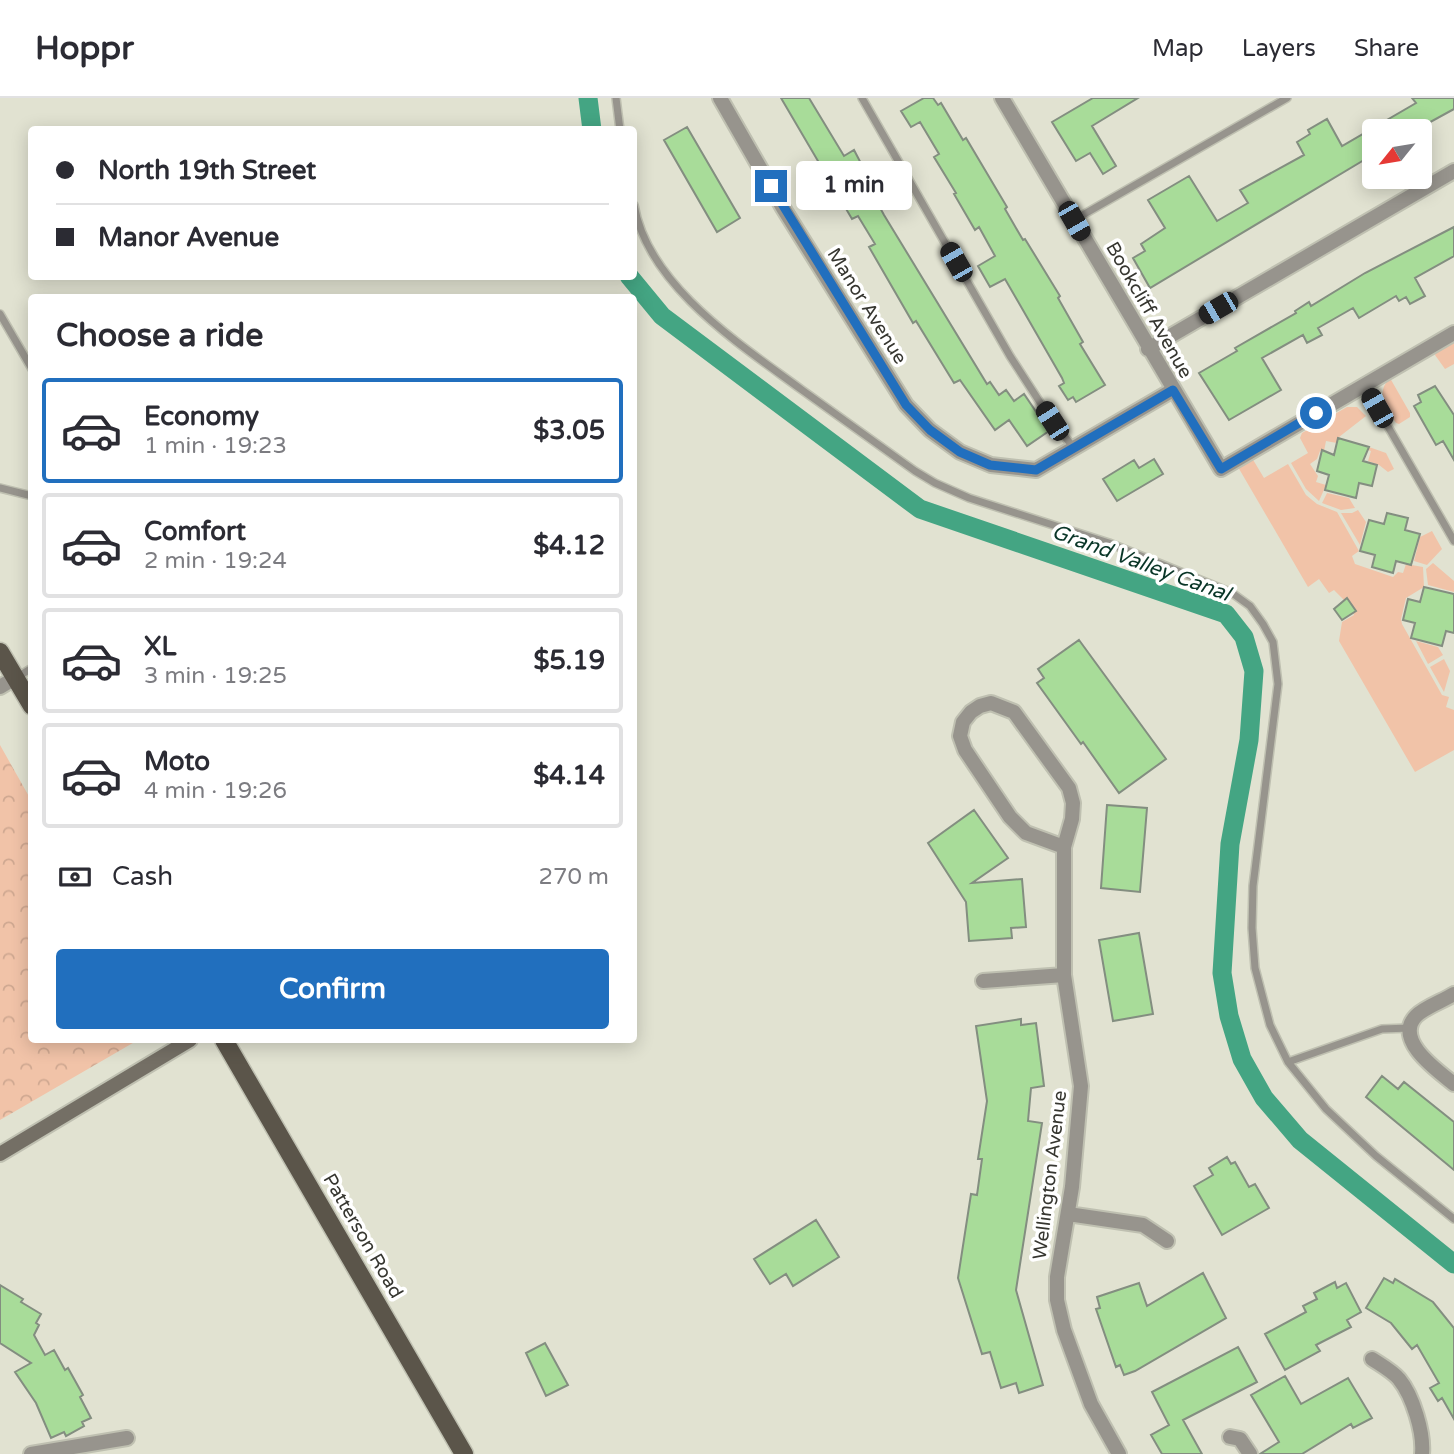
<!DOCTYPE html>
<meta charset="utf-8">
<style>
body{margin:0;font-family:"Varela Round",sans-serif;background:#f7f7f7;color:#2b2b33;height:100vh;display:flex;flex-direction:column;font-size:26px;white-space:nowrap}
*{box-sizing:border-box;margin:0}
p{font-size:23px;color:#7c7c81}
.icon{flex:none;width:38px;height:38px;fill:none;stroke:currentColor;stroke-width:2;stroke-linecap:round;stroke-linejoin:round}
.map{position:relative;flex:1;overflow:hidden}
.sheet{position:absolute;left:28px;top:196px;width:609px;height:749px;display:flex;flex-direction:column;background:#fff;border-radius:7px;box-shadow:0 4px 18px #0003}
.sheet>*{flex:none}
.hud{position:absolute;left:28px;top:28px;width:609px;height:154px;border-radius:7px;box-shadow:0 4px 18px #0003;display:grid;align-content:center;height:154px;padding:0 28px;background:#fff}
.needle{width:46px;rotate:240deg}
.fabs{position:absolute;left:1362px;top:21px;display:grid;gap:14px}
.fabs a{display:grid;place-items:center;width:70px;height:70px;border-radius:7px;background:#fff;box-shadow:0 4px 18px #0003;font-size:35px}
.end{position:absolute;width:32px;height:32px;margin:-16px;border:9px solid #216fbe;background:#fff;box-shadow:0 0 0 4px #fff}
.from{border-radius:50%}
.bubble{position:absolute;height:49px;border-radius:7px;background:#fff;box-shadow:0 4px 18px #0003;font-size:23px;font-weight:700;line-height:49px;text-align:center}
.car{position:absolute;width:21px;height:42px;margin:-21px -10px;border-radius:9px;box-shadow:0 0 5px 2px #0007;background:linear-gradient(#222 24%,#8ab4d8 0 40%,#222 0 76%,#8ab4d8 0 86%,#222 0)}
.hud b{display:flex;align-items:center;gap:24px;height:66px;font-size:26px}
.hud b+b{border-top:2px solid #e1e1e2}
.hud i{width:18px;height:18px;background:#2b2b33}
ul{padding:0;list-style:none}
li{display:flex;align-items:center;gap:21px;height:105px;margin:0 14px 10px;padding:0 14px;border:4px solid #e1e1e2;border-radius:7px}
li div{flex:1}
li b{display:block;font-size:26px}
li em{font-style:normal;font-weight:700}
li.active{border-color:#216fbe}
li>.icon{width:63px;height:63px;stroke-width:1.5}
h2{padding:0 28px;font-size:32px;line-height:84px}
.pay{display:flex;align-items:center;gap:18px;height:77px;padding:0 28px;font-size:26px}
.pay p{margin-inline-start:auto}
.primary-button{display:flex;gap:14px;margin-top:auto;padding:14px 28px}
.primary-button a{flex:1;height:80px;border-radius:7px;background:#216fbe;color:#fff;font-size:28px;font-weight:700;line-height:80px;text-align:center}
header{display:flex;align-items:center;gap:42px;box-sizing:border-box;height:98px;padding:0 35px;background:#fff;border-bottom:2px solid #e1e1e2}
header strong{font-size:33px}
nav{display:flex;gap:38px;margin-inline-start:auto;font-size:24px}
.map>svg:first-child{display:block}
</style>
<header>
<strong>Hoppr</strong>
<nav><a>Map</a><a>Layers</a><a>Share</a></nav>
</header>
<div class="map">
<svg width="1454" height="1356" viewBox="0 0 1454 1356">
<defs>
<pattern id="park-crowns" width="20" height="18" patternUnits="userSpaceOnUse" patternTransform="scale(1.75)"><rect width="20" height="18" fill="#f1c3a8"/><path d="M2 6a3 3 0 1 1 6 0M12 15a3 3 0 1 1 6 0" fill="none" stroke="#cfa891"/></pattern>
</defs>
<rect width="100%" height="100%" fill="#e1e2d1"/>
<path fill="#f1c3a8" d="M1454 243V266L1445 271 1435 257 1436 254Z
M1390 280 1410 315V319L1399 326 1396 325C1386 309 1375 295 1390 280Z
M1347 309H1357L1366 318 1339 339 1337 345 1326 343 1324 353H1320L1317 361 1310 366 1318 378 1316 384 1326 387 1319 403 1306 391 1291 365 1308 355 1300 340 1302 335Z
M1369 349 1386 355 1394 371 1388 374 1379 367 1368 363 1371 353 1368 352Z
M1252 360 1264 380 1288 366 1306 397 1317 406 1337 414 1359 453 1352 458 1355 466 1393 479 1398 474 1403 475 1406 466 1423 469 1424 489 1406 500 1401 521 1402 526 1442 597 1449 599 1446 609 1454 612V652L1415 674 1339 543 1342 524 1354 517 1353 515 1356 512 1348 501 1345 503 1334 492 1329 495 1319 481 1308 489 1238 369Z
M1327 395 1349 400 1355 410 1341 412 1322 405Z
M1358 412 1366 424 1360 447 1341 415H1352Z
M1432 433 1442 451 1427 467 1414 463 1420 439Z
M1433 465 1454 483V494L1428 487 1426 471Z
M1416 543 1438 549 1443 557 1428 566Z
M1444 561 1450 573 1444 594 1430 569Z"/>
<path fill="url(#park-crowns)" d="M0 647 31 702 32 942H138L0 1022Z"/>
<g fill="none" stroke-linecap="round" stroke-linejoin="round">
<path stroke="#44a583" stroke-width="19" d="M588 0 592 32
M629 178 662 218 920 411 1226 516 1244 539 1254 573 1249 642 1230 746 1222 875 1229 918 1242 961 1264 1000 1300 1042 1454 1166"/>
</g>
<path fill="#a8dc99" stroke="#838e80" stroke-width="2" d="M781 0H809L844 58 854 52 865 73 861 75 884 117 987 286 990 284 999 297 1006 292 1014 303 1024 296 1049 333 1027 348 1009 322 995 332 960 282 954 285 916 223 913 225 869 149 875 146 858 118 852 121Z
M924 0H933L938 7 941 5 963 42 966 40 1007 109 1005 111 1023 142 1025 141 1060 198 1058 200 1083 244 1080 246 1105 287 1076 304 1073 299 1068 302 1059 288 1064 285 1062 280 1005 181 990 189 978 168 995 158 979 129 975 132 954 96 956 95 934 59 939 56 920 24 911 29 901 13Z
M1093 0H1138L1092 28 1116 68 1103 76 1090 55 1076 63 1052 24Z
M1412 0H1454V11L1414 33H1374V56L1150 190 1133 160 1145 153 1141 146 1165 130 1148 102 1189 78 1217 123 1248 105 1240 92 1304 57 1297 44 1310 36 1308 32 1327 21 1342 48 1416 5Z
M687 29 740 120 717 134 664 42Z
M1454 129V158L1415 180 1425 198 1410 206 1406 199 1399 203 1396 198 1359 220 1353 210 1318 230 1322 237 1307 245 1303 237 1262 260 1281 292 1229 322 1199 275 1237 253 1235 250 1296 215 1295 213 1309 204 1311 208 1365 175Z
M1435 288 1454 317V362L1443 343 1436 347 1414 308 1421 304 1418 297Z
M1338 340 1369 349 1363 363 1377 367 1372 388 1359 385 1356 400 1325 392 1329 377 1317 373 1322 352 1334 357Z
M1154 361 1163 376 1117 403 1103 381 1134 362 1139 370Z
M1387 415 1408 420 1405 432 1420 436 1411 467 1396 463 1393 475 1372 469 1375 457 1360 453 1369 422 1384 426Z
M1424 489 1454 496V535L1446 533 1442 548 1411 540 1415 525 1403 522 1408 501 1420 504Z
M1347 500 1356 513 1342 522 1334 511Z
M1079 542 1166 661 1119 695 1083 644 1081 646 1037 585 1044 580 1038 571Z
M1107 707 1147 710 1140 794 1101 790Z
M974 712 1008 760 972 785 1022 781 1026 829 1011 830 1012 840 969 843 966 804 928 745Z
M1139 835 1153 916 1113 923 1099 842Z
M1021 921V927L1036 925 1044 988 1031 990 1028 1023 1042 1025 1016 1192 1043 1287 1019 1295 1016 1285 1001 1290 990 1254 982 1256 958 1180 971 1096 977 1097 982 1061H978L987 1003 976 928Z
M1382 978 1398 991 1404 984 1454 1024V1072L1366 999Z
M1227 1059 1231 1066 1235 1064 1249 1089 1255 1086 1269 1110 1222 1137 1194 1088 1213 1077 1209 1070Z
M816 1122 839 1159 793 1188 786 1176 770 1186 754 1161Z
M1203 1175 1226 1220 1135 1273 1124 1277 1120 1267 1116 1269 1096 1211 1100 1210 1097 1199 1139 1185 1147 1208Z
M1384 1180 1393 1185 1395 1181 1433 1204 1454 1230V1321L1442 1300 1438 1303 1430 1290 1439 1285 1417 1247 1412 1251 1391 1225 1366 1210Z
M1335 1184 1337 1190 1346 1185 1361 1214 1347 1222 1351 1229 1316 1247 1320 1253 1285 1272 1265 1236 1306 1214 1303 1208 1317 1201 1314 1195Z
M0 1187 23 1201 21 1204 41 1216 36 1225 39 1227 34 1237 45 1257 54 1252 65 1272 68 1270 83 1297 80 1299 91 1320 82 1324 84 1328 66 1338 64 1334 51 1340 36 1305 15 1274 31 1265 0 1245Z
M545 1245 568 1287 546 1298 526 1255Z
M1238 1249 1257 1284 1183 1322 1202 1356H1162L1151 1337 1169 1327 1152 1294Z
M1285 1278 1301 1306 1348 1280 1372 1320 1353 1330 1351 1326 1302 1356H1260L1279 1344 1251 1297Z"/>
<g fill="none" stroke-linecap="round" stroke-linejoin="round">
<defs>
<path id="lane" d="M616 0 620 32
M862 0 1010 258 1052 323 1074 350
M634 107C648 188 741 247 802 292 840 319 877 346 915 373L935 385 969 400 1109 445 1232 495 1250 508 1263 526 1273 544 1278 586 1253 788 1252 830 1255 870 1270 927 1288 964 1326 1011 1376 1058 1454 1121
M1074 122 1287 0
M0 216 32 271
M1364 287 1454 443
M0 390 32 398
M16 580 32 570
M1288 964 1382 931 1410 930"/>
<path id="street" d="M720 0 783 110 906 307 930 332 960 354 991 367 1036 372 1173 292
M1002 0 1221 371 1454 235
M1148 251 1454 73
M0 589 15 580
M1064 749 1026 735 1010 719 965 652 960 638 963 624 971 614 980 608 991 605 1014 614 1069 690 1073 705 1072 721 1064 749V877L1081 988 1072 1089 1057 1179V1202L1064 1232 1091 1306 1119 1356
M983 883 1064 877
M1454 896C1443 903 1425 909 1416 918 1393 942 1438 973 1454 986
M1068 1116 1143 1127 1167 1143
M1372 1261C1381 1267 1392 1273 1399 1281 1413 1298 1424 1335 1422 1356
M1230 1339 1240 1341 1250 1356
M31 1356 127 1340"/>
<path id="secondary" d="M0 1056 190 942"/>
<path id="primary" d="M0 554 32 608
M224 942 464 1356"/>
</defs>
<use href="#lane" stroke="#bfc0b1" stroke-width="10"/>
<use href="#street" stroke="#bfc0b1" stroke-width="18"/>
<use href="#secondary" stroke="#bfc0b1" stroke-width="18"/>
<use href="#primary" stroke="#bfc0b1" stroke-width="21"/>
<use href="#lane" stroke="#97948d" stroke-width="7"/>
<use href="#street" stroke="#97948d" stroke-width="14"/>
<use href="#secondary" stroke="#746f65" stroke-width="14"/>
<use href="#primary" stroke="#5b554a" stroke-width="18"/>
</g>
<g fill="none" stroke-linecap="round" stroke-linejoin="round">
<path stroke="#216fbe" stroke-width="9" d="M771 88 906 307 930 332 960 354 990 367 1036 372 1173 292 1221 371 1316 315"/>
</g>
<g text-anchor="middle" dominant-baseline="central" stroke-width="7" stroke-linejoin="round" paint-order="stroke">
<g font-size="19" fill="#363630" stroke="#fff">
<text transform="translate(867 208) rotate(58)">Manor Avenue</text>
<text transform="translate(1149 212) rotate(60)">Bookcliff Avenue</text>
<text transform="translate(1050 1077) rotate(-83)">Wellington Avenue</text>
<text transform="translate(363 1138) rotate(60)">Patterson Road</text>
</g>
<g font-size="21" font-style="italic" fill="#093527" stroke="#fff">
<text transform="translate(1141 465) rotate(20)">Grand Valley Canal</text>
</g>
</g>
</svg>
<div class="fabs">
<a><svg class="needle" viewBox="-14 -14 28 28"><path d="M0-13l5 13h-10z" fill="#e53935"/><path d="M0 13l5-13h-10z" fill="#7c7c81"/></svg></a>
</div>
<i class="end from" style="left:1316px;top:315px"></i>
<i class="end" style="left:771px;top:88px"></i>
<div class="bubble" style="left:796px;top:63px;width:116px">1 min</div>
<i class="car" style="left:1074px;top:123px;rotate:150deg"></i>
<i class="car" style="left:956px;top:164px;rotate:330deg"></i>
<i class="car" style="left:1218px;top:210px;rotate:240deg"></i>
<i class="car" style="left:1377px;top:310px;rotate:330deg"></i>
<i class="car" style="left:1052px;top:323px;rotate:327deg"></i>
<div class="hud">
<b><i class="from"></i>North 19th Street</b>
<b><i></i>Manor Avenue</b>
</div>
<section class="sheet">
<h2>Choose a ride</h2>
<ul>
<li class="active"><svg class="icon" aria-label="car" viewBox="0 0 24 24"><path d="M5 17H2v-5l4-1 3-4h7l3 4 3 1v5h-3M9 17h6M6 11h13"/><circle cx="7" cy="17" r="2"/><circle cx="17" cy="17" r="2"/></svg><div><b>Economy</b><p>1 min · 19:23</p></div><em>$3.05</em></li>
<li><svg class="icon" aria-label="car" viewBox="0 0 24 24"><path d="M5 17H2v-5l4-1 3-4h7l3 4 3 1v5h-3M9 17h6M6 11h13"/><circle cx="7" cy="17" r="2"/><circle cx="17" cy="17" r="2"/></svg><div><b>Comfort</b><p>2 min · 19:24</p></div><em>$4.12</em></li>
<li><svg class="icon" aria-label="car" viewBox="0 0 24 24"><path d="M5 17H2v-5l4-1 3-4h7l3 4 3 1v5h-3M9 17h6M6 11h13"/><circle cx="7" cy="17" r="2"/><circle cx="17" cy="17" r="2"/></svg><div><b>XL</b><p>3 min · 19:25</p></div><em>$5.19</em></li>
<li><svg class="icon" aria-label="car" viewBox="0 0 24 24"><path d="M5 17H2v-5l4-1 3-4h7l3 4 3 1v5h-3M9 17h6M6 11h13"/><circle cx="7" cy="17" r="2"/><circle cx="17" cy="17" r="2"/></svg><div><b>Moto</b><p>4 min · 19:26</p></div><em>$4.14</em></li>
</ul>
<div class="pay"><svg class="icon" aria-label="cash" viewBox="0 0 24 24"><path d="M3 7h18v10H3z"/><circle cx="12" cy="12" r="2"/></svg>Cash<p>270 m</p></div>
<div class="primary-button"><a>Confirm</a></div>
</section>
</div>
